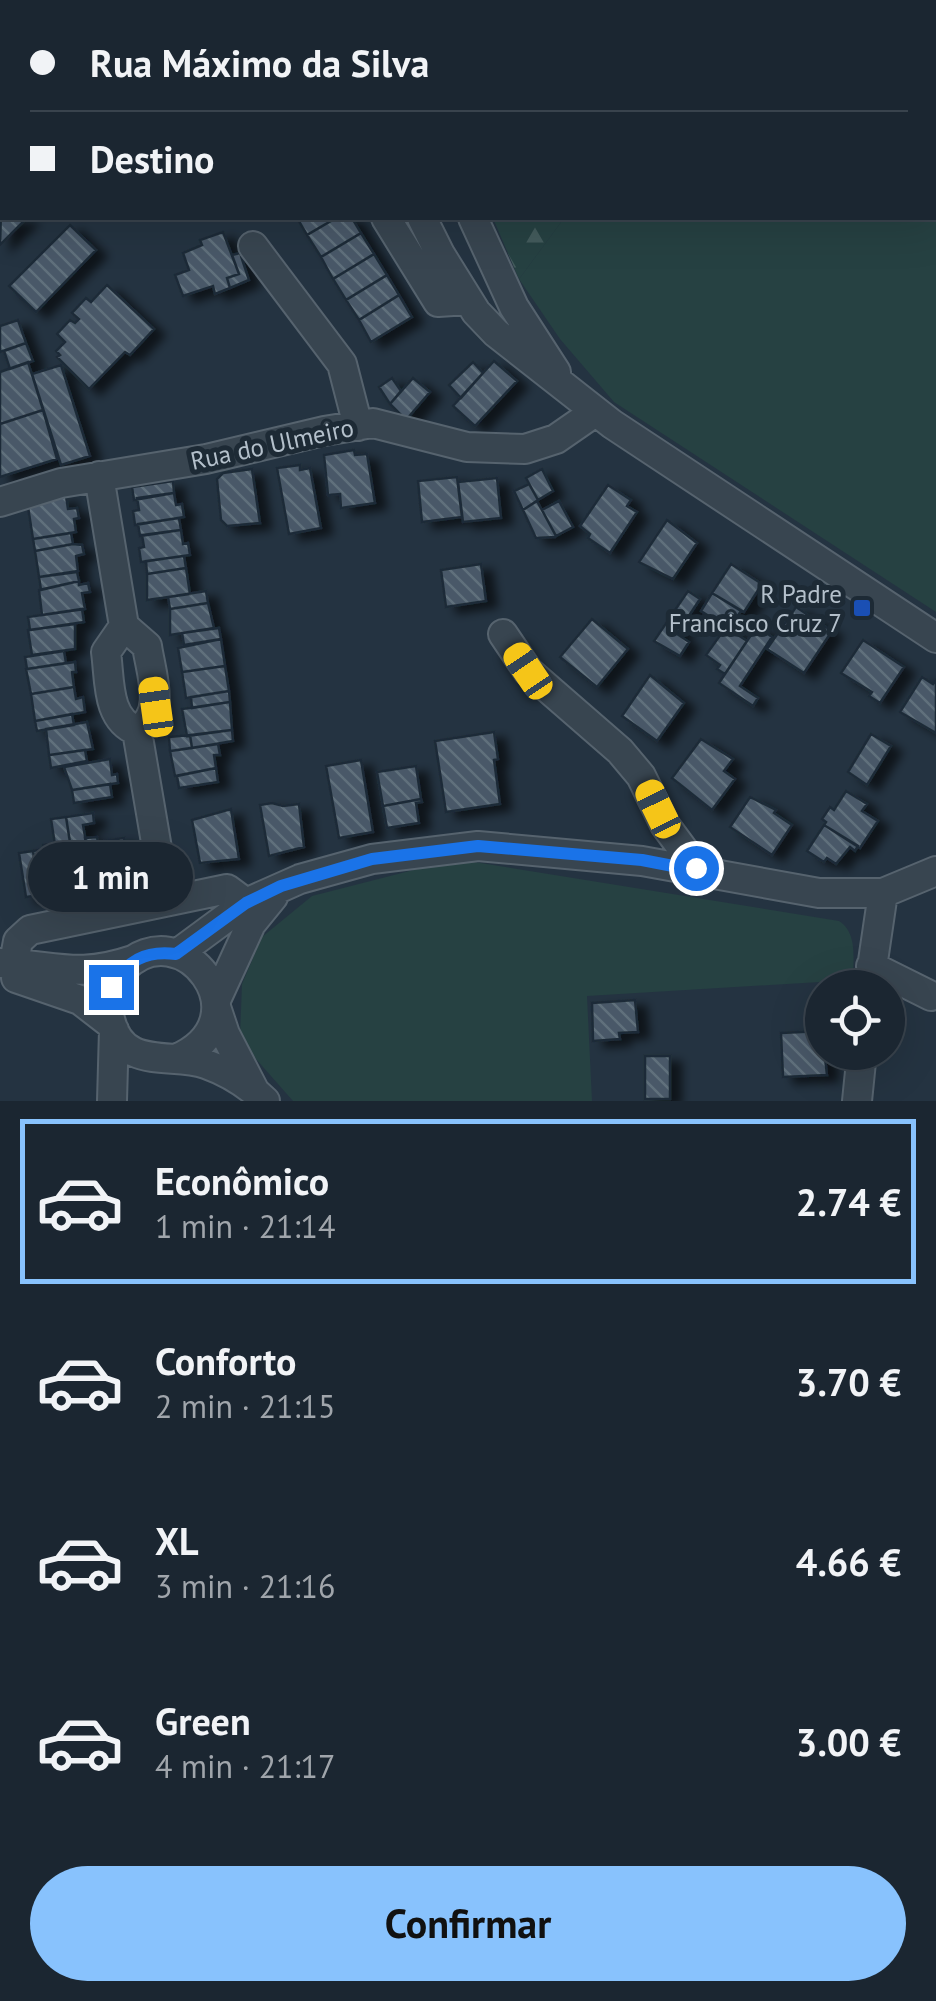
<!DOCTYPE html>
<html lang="pt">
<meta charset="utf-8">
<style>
body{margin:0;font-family:"PT Sans",sans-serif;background:#242e39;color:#f1f3f6;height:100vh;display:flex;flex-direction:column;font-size:38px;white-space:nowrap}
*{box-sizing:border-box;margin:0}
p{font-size:32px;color:#a0a5ab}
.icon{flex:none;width:55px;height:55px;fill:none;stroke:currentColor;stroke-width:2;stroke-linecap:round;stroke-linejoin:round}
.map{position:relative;height:1101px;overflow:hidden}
.details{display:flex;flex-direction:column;background:#1b2631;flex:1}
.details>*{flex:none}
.hud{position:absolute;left:0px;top:0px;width:938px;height:220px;box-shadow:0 10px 40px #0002,0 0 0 2px #39434d;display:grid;align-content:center;height:220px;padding:0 30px;background:#1b2631}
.fabs{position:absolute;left:805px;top:970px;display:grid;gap:20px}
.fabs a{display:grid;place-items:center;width:100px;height:100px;border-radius:50%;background:#1b2631;box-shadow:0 10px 40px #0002,0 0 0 2px #39434d;font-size:50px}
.end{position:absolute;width:45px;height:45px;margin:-22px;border:12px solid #1a73e8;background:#fff;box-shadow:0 0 0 5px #fff}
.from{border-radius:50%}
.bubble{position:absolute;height:70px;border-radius:35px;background:#1b2631;box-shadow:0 10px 40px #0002,0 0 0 2px #39434d;font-size:32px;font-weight:800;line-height:70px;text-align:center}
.car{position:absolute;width:30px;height:60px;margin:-30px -15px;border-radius:12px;box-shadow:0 0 8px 2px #0007;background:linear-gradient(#f5c518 24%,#345 0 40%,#f5c518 0 76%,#345 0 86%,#f5c518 0)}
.hud b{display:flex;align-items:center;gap:35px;height:95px;font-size:38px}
.hud b+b{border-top:2px solid #39434d}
.hud i{width:25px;height:25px;background:#f1f3f6}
ul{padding:18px 0 0;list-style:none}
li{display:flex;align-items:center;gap:30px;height:165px;margin:0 20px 15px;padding:0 10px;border:5px solid transparent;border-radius:0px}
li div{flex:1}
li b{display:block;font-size:38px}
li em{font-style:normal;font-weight:800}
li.selected{border-color:#88c2fd}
li>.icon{width:90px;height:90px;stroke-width:1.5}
.action{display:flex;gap:20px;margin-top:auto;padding:20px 30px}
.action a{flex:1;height:115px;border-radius:60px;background:#88c2fd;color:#111;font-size:40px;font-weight:800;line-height:115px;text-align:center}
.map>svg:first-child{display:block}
</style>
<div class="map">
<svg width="936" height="1101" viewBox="0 0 936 1101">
<defs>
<pattern id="forest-firs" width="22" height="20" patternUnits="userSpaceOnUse" patternTransform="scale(2.5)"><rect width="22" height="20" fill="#264142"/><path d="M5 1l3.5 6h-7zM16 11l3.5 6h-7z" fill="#435b5c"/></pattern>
<pattern id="building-back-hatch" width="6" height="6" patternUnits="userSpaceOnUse" patternTransform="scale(2.5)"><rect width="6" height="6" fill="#485967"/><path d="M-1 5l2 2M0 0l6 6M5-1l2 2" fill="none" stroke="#606f7b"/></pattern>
<filter id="shadow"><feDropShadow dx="11" dy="6" stdDeviation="5" flood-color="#0009"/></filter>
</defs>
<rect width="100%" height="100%" fill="#243341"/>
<path fill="#264142" d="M738 0H936V612L614 402 560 339 519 279 564 218H935V2H736Z
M468 861 839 921C858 933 853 960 853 980L587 996 592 1101H293L249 1051 240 1036 242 984 262 937 312 896 433 865Z"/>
<path fill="url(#forest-firs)" d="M493 218H564L519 279Z"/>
<path fill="url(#building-back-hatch)" stroke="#1f2c37" stroke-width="2.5" filter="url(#shadow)" d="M2 181V218H27L0 245Z
M297 218H336L307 235Z
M336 218H352L361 233 321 257 307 235Z
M70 225 96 250 36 312 9 286Z
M223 232 239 274 227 278 230 288 215 294 213 286 183 296 175 275 189 270 183 253 202 245 200 240Z
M361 233 374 254 333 279 321 257Z
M240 253 249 280 230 288 227 278 239 274 232 255Z
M374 254 387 275 346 300 333 279Z
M387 275 399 295 359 320 346 300Z
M107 285 154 329 130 355 125 352 89 389 57 357 60 355 56 351 65 342 57 334 70 320 75 323 79 319 72 313 86 298 91 302Z
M399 295 412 317 371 342 359 320Z
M18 320 26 343 0 352V326Z
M26 343 33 361 10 369 4 351Z
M494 361 517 381 475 426 453 406Z
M28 362 43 410 0 424V372Z
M473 362 483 373 461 398 449 385Z
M61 365 90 456 61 465 32 374Z
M392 378 401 391 390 404 379 387Z
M413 378 430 392 406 420 390 404Z
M43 410 57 459 0 477V424Z
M354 450 355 455 367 454 375 503 341 508 340 494 328 495 324 455Z
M300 465V470L310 468 321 528 289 534 277 468Z
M252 469 260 523 227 526 221 520 217 479 223 473Z
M542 469 553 491 538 500 526 478Z
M457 477 462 517 422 522 418 481Z
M497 478 501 518 463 522 458 482Z
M173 481 174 493 134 500 132 487Z
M529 484 538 500 523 510 514 491Z
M608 485 631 500 627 506 637 512 610 553 588 538 590 534 580 526Z
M174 493 176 505 182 504 184 517 135 525 133 511 139 510 137 498Z
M66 496 68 509 77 508 79 518 74 519 76 532 33 539 28 507Z
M537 501 556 536 555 537 536 538 523 510Z
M559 501 573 527 556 536 542 510Z
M179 518 181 530 140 536 138 524Z
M667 520 697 543 673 579 639 562Z
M181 530 183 544 188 543 190 555 141 562 139 548 144 547 142 535Z
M71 533 73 544 35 551 33 539Z
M73 544 82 545 84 554 76 556 78 571 39 577 35 551Z
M184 556 186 568 147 574 146 561Z
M481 564 486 601 446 607 441 570Z
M731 564 762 584 744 612 712 593Z
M186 568 190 594 147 600V574Z
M77 572 79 581 41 590 39 577Z
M79 581V585L88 583 90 592 82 593 85 609 42 615 39 590Z
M206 591 208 603 170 609 168 597Z
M688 591 700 599 677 634 689 642 680 656 654 641Z
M712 593 741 611 729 629 701 611Z
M208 603 214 628 170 635V609Z
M796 607 832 631 804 673 767 649Z
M82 609 84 622 30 630 28 617Z
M592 619 628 649 597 687 560 657Z
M75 624V649L32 655 28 630Z
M757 626 772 637 740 686 758 698 753 706 719 683Z
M726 627 747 641 725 674 717 669 720 665 706 655Z
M219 628 221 639 184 645 182 633Z
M221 639 225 666 182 672 178 648Z
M863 640 904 667 880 703 869 696 872 692 841 673Z
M64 651 66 663 27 669 25 657Z
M75 662 76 672H72L74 687 31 694 26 669Z
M225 666 229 691 186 698 182 672Z
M650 675 684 703 657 741 622 716Z
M922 677 933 684 936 680V733L900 712Z
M74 687 76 699 83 697 85 712 35 721 31 694Z
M229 691 230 702 192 708 191 697Z
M230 702 232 730 187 736 182 709Z
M72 714 74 725 37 731 35 721Z
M87 722 93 749 49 755 46 729Z
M232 730 233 741 192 748 190 735Z
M494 732 498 759 494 760 500 804 446 812 435 741Z
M871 734 891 746 867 785 848 772Z
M190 735 192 748 170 751 169 737Z
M701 739 733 759 724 771 735 779 712 810 672 778Z
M218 744 220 755H214L216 768 175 776 170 751Z
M85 750 87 761 51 768 49 755Z
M110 759 112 775 117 774 118 783 72 790 64 767Z
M361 760 373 832 339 838 326 766Z
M416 766 421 799 383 806 377 772Z
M216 768 218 782 179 788 177 776Z
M110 784 112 797 74 803 72 790Z
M846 791 867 804 862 811 878 821 860 848 824 825 826 822 822 819 830 807 834 810Z
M750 797 776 810 774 813 792 825 772 855 730 827Z
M421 799 422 802 416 803 419 823 387 828 383 806Z
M272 803 283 806 299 804 304 847 269 856 260 805Z
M231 809 239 859 200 863 192 820Z
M93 813 94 823 83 825 88 853 72 855 66 817Z
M66 817 72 855 57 858 51 819Z
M824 825 858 846 855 851 850 847 836 864 827 858 824 862 807 851Z
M97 837 98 842 110 840 115 884 93 888 85 838Z
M124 838 129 882 115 884 110 840Z
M55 843 62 892 40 895 33 851 43 849V845Z
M33 851 40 895 26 897 19 853Z
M635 1000 638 1032 619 1033 620 1039 593 1041 592 1003Z
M822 1031 827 1075 783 1077 781 1033Z
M645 1056H670V1099H645Z"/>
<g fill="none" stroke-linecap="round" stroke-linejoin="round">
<defs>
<path id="minor" d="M312 0 314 2
M422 0 423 2
M114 2 121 0
M0 45 2 44
M386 218 438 302 468 300
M422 218 440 254 476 312 496 333 612 424 936 638
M473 218 514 307 556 372
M253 246 342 364 358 426
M99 476 124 626
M0 502 61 483 206 459 324 431 373 423 467 447 525 449 556 439 595 412
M503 634 528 671 620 751 641 776 665 825 699 871
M137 731C167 714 151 674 147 646L124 626 106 652C110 680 106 719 137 731L166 901
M177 954 246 903 300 879 372 859 478 846 642 861 819 893H883L936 871
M0 963C55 965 77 979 133 960
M14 963 18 941 30 930 227 889 246 903
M871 966 931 996
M16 978 80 1000 111 1024
M869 988 883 893
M216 1000 251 924 273 897
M217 1010 225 1034 254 1090
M176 1059C268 1019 181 908 123 969 110 983 106 1002 110 1019 122 1071 171 1052 206 1064 228 1072 249 1085 265 1101
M112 1101 114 1030
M857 1101 862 1052"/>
</defs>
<use href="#minor" stroke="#56636e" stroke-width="32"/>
<use href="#minor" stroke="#384550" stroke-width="28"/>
</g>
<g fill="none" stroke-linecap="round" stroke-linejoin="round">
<path stroke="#1a73e8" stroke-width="12" d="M111 987C127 961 145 950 176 954L246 903 281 886 372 859 478 846 642 860 699 871 696 868"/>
</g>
<rect fill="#1a4fb4" stroke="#1d2a35" stroke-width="4" x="852" y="598" width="20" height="20" rx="5"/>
<g text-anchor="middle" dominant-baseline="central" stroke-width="10" stroke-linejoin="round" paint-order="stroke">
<g font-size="25" fill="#b4c0cb" stroke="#1d2a35">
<text transform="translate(272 444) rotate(-12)">Rua do Ulmeiro</text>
</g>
<g font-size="25" fill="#b4c0cb" stroke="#1d2a35" text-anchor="end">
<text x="842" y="594">R Padre<tspan x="842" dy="29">Francisco Cruz 7</tspan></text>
</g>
</g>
</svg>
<div class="fabs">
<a><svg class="icon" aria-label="locate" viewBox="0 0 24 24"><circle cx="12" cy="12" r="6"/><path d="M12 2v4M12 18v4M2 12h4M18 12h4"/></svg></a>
</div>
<i class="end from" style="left:696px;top:868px"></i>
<i class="end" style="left:111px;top:987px"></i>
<div class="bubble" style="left:28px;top:842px;width:165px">1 min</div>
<i class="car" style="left:528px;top:671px;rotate:326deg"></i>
<i class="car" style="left:156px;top:707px;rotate:352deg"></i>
<i class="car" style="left:658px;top:809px;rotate:334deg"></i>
<div class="hud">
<b><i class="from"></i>Rua Máximo da Silva</b>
<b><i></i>Destino</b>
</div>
</div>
<section class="details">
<ul>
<li class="selected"><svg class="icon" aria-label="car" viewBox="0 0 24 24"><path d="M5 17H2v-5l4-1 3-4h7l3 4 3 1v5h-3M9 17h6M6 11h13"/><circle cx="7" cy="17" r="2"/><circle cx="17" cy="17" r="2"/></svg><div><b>Econômico</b><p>1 min · 21:14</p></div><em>2.74 €</em></li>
<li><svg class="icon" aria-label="car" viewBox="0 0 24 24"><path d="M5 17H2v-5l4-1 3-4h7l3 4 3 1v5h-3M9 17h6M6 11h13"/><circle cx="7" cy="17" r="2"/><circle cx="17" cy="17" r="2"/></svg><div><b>Conforto</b><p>2 min · 21:15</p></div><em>3.70 €</em></li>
<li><svg class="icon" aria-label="car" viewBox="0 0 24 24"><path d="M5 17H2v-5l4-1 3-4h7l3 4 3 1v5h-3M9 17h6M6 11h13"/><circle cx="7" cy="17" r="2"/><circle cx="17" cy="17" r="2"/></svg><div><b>XL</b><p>3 min · 21:16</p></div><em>4.66 €</em></li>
<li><svg class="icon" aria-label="car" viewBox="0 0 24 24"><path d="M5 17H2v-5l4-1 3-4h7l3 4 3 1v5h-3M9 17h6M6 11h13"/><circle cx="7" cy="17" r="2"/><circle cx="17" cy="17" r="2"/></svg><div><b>Green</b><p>4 min · 21:17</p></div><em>3.00 €</em></li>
</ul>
<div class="action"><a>Confirmar</a></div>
</section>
